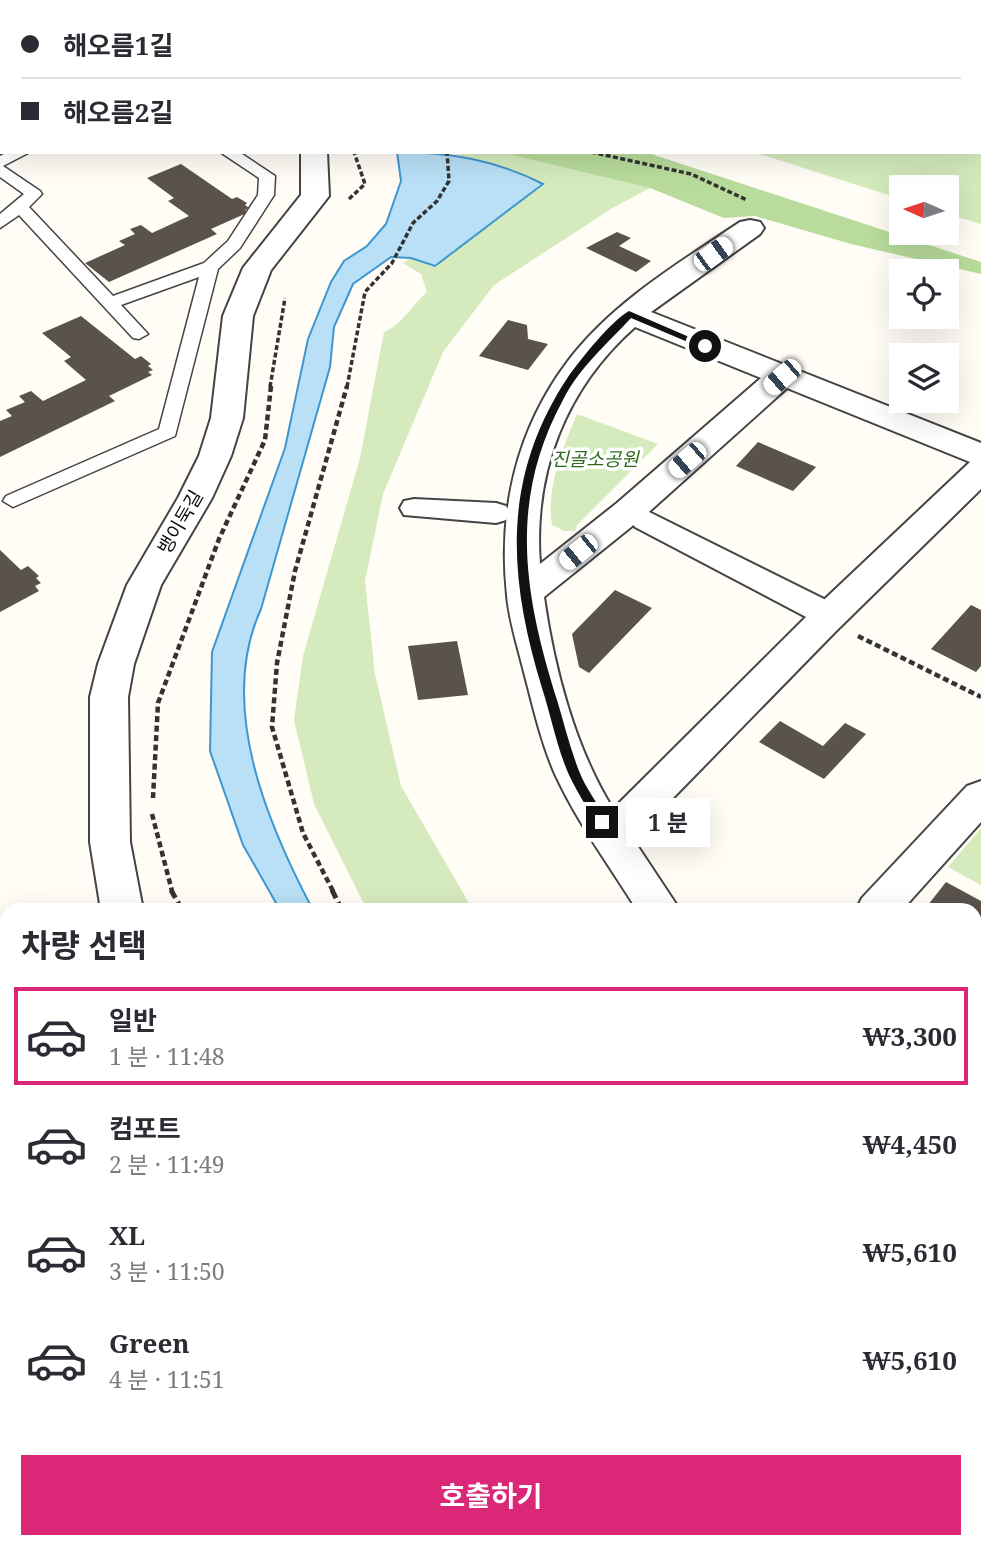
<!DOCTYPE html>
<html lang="ko">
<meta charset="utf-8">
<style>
body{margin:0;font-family:"Noto Serif","Noto Sans KR",serif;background:#f7f7f7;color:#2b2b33;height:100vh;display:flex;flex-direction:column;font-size:26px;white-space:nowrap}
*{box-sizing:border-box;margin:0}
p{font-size:23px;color:#7c7c81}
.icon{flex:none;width:38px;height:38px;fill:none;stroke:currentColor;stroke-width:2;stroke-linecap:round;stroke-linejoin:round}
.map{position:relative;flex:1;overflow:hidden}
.sheet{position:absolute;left:0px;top:903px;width:982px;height:646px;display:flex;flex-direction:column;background:#fff;border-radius:21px 21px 0 0;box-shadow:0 7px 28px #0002}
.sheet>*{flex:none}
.banner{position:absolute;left:0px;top:0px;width:982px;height:154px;box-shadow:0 7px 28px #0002;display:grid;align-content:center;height:154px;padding:0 21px;background:#fff}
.needle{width:46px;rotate:273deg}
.buttons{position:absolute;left:889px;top:175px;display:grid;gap:14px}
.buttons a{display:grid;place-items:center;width:70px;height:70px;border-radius:0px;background:#fff;box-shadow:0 7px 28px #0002;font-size:35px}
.end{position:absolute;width:32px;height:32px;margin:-16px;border:9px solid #111;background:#fff;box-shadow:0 0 0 4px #fff}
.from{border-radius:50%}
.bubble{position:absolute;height:49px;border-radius:0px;background:#fff;box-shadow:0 7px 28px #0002;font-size:23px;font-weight:700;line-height:49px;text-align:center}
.car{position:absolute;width:21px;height:42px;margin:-21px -10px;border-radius:9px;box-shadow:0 0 5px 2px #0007;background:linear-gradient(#fff 24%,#345 0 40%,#fff 0 76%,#345 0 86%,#fff 0)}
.banner b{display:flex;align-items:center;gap:24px;height:66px;font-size:26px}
.banner b+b{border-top:2px solid #e1e1e2}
.banner i{width:18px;height:18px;background:#2b2b33}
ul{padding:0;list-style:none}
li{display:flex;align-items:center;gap:21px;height:98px;margin:0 14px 10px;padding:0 7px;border:4px solid transparent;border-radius:0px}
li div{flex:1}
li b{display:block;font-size:26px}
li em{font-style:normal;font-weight:700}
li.current{border-color:#db2777}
li>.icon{width:63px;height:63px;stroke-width:1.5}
h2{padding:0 21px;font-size:32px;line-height:84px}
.action{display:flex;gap:14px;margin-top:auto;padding:14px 21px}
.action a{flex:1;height:80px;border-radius:0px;background:#db2777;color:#fff;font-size:28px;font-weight:700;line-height:80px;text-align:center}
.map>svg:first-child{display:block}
</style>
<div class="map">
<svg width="981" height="1548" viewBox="0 0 981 1548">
<rect width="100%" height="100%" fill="#fffdf5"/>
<path fill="#d5ebbd" d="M212 0H576L584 2H218Z
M981 88V224L947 214V187H901V199L753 152H980Z
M453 152H499L650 188 611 209 494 285 443 352 383 494 365 581 375 674 401 786 473 910H367L314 804 294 720 303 656 360 458 384 332C402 325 412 305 427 292L421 274 403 263 411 258 461 156Z
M577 414 658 444 577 525 575 531H564L552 525C546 488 563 448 577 414Z
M981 828V885L948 867Z
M585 1542H706L707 1548H586Z"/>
<path fill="#b9dc9c" d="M499 152H645L981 262V274L851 244 755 216 724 218 650 188Z"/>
<path fill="#b9e0f7" stroke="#3f96cf" stroke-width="2" d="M397 152C449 152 496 160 543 184L435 266 411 258 391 257 353 284 334 327 330 367 261 609C217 705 267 823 313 910H280L243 845 210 751 212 652 285 448 308 339 331 282 344 261 367 246 386 224 401 181Z"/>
<path fill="#5a524d" d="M181 164 232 199 237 197 247 203 245 205 249 208 245 210 249 212 211 229 217 234 109 282 85 263 125 245 119 241 135 234 130 229 141 225 152 233 189 216 168 201 174 198 147 178Z
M617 232 631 238 619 246 651 261 636 272 586 248Z
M81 316 135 359 141 356 151 364 148 366 153 370 148 372 152 375 109 396 115 401 0 457V421L12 416 6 410 25 402 19 396 31 391 43 401 86 380 64 361 71 357 42 333Z
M508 320 527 325 528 339 548 344 528 370 479 356Z
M758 442 816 467 793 491 736 466Z
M0 550 21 570 28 566 39 576 36 578 41 583 35 586 39 591 0 612Z
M615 590 652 608 589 673 579 667 572 634Z
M971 605 981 610V666L976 672 931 649Z
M457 641 468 695 418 700 408 646Z
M780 721 823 746 845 723 866 734 824 779 759 742Z
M946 882 981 901V975L975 971V910H924Z
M981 1018V1060L975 1057V1027Z
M0 1219 7 1224V1341L0 1336 3 1319 0 1316Z
M7 1405V1514L0 1522V1413Z
M736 1542H795V1548H736Z"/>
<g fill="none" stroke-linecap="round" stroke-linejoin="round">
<defs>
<path id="service" d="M402 0H417L401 2Z
M909 0H929L930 2H910Z
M980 11H981V20H980Z
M980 117 981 118V128L980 127Z
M8 152H30L3 166 40 191 42 194 29 207 113 296 204 263 228 241 258 195 259 178 220 152H239L275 176 274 195 240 248 218 269 175 436 13 507 3 501 6 496 159 429 199 277 121 305 148 334 139 339 133 338 19 215 0 228V214L24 194 0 177V156Z"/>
<path id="pedestrian" d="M414 499 496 503 506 506 511 513 506 520 496 523 404 515 400 508 404 501Z
M645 510 830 602 834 610 830 618 819 621 808 618 635 527 630 520 635 513Z"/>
<path id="minor" d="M301 152H327L329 196 271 270 253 316 243 418 231 456 212 498 161 585 134 664 128 697 130 842 143 910H101L90 842V697L98 664 127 585 178 498 199 456 211 418 223 316 243 268 301 195Z
M750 220 760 222 764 228 760 234 651 312 981 443V489L835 632 633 839 680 910H637C609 865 577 822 555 774 541 742 533 706 524 672 518 648 509 620 507 595 498 511 516 430 568 361 613 302 679 263 740 222ZM635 327 761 378 617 503 540 564C533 472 566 388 635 327ZM787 388 970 462 809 614 613 809C575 748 554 668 544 597L641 519Z
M981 781V822L902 910H856L862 898 967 786Z
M981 1262V1315L975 1317V1265Z
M975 1529 981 1548H927L925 1542H975Z
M295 1542H347L349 1548H295Z"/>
<path id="trunk" d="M591 0H623L624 2H592Z
M690 0H721L722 2H691Z
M980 72H981V88H980Z"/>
</defs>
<use href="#service" stroke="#444" stroke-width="3"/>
<use href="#pedestrian" stroke="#444" stroke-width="4"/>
<use href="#minor" stroke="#444" stroke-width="4"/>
<use href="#trunk" stroke="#222" stroke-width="4"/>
<path stroke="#333" stroke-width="3.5" stroke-dasharray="5 2.5" stroke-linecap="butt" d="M5 0 8 2
M591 152 691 174 747 200
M349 199 365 184 354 152
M270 387 285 298
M347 387 365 292 392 263 413 223 437 201 449 181 447 152"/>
<path stroke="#333" stroke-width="4.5" stroke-dasharray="6 3.5" stroke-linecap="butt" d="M858 636 981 697
M153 798 158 703 219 539 265 440 271 386
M152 814 172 891
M333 891 303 833 272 727 277 663 295 571 347 386"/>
<path stroke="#333" stroke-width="5" stroke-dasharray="9 4.5" stroke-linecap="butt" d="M171 890 182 910
M332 890 342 910
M395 1542 396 1548
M565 1542 566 1548"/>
<use href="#service" fill="#fff" fill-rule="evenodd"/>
<use href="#pedestrian" fill="#fff" fill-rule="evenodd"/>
<use href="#minor" fill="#fff" fill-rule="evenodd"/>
<use href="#trunk" fill="#f7bc64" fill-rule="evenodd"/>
</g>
<path fill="#111" d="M629 311 710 346 702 348 631 318C607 344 579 368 563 400 508 501 524 595 557 700 564 723 570 748 579 771 586 789 599 805 608 822L602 827 598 825C588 809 577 792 569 775 557 748 551 716 542 688 508 577 501 478 568 377 580 360 611 321 629 311Z"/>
<g text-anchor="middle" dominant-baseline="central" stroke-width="7" stroke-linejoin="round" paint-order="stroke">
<g font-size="19" font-style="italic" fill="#2f6b1f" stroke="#fff">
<text x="595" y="459">진골소공원</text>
</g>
<g font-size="19" fill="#111" stroke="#fff">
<text transform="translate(180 522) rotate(-60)">뱅이둑길</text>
</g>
</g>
</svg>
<div class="buttons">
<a><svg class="needle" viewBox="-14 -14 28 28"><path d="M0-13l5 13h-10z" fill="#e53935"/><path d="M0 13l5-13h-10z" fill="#7c7c81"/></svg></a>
<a><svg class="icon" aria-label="locate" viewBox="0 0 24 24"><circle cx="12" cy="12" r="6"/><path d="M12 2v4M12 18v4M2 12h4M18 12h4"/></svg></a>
<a><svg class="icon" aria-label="layers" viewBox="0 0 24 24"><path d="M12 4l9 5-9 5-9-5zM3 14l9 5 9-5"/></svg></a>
</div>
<i class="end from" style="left:705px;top:346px"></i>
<i class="end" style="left:602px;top:822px"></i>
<div class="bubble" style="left:626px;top:798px;width:84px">1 분</div>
<i class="car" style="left:713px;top:254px;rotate:54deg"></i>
<i class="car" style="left:782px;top:377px;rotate:229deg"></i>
<i class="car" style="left:687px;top:460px;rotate:229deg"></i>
<i class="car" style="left:578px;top:552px;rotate:231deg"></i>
<div class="banner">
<b><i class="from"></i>해오름1길</b>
<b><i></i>해오름2길</b>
</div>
<section class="sheet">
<h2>차량 선택</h2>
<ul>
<li class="current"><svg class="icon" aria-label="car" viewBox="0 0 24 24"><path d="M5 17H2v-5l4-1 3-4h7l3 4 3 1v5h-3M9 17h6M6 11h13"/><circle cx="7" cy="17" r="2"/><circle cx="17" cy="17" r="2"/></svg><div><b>일반</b><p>1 분 · 11:48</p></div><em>₩3,300</em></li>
<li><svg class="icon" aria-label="car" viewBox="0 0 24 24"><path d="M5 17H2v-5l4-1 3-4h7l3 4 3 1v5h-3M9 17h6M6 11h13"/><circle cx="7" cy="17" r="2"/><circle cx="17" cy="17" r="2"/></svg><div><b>컴포트</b><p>2 분 · 11:49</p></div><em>₩4,450</em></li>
<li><svg class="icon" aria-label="car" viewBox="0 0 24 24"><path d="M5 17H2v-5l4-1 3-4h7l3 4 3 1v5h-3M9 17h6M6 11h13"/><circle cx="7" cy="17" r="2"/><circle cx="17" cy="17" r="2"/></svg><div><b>XL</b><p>3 분 · 11:50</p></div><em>₩5,610</em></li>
<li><svg class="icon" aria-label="car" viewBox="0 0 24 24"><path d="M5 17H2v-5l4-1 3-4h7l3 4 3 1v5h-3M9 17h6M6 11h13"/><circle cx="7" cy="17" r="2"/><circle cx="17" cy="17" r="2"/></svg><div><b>Green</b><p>4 분 · 11:51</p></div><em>₩5,610</em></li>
</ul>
<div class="action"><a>호출하기</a></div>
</section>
</div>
